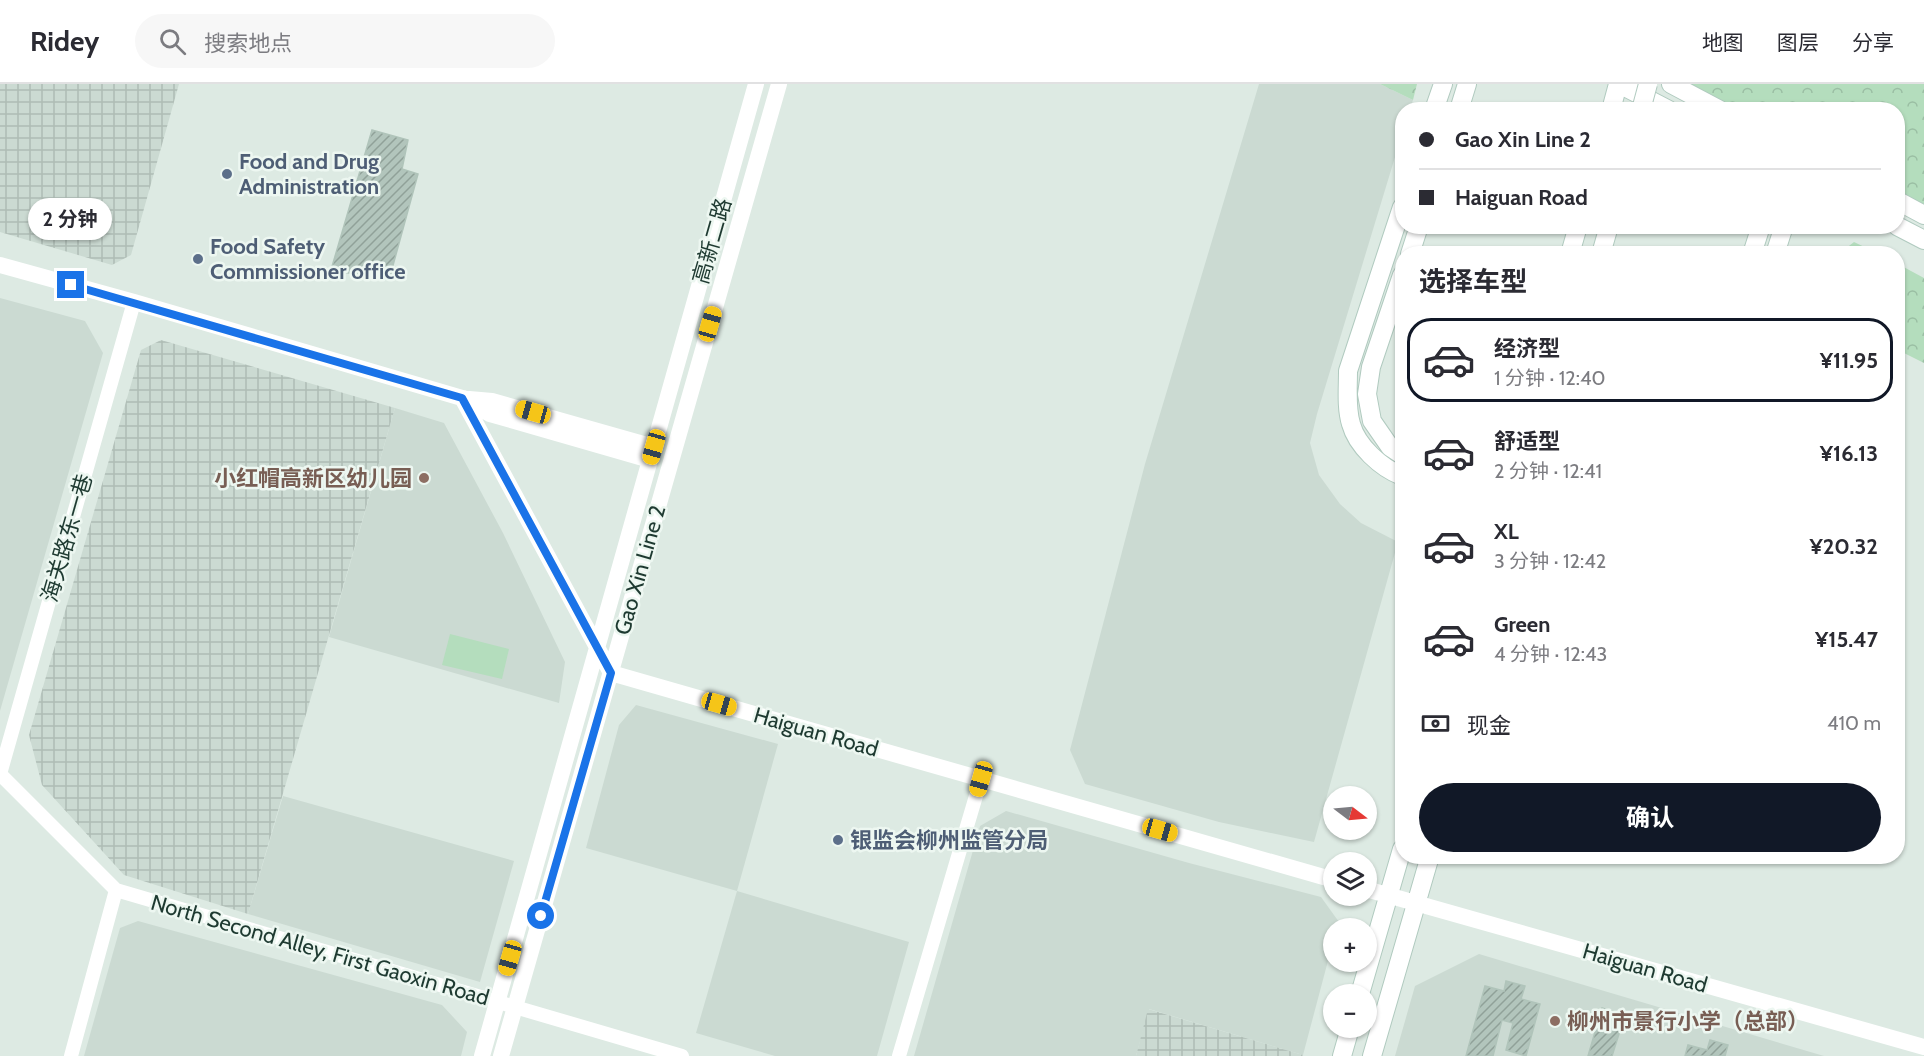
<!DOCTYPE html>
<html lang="zh">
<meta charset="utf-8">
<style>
body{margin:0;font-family:Cabin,"Noto Sans SC",sans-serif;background:#f7f7f7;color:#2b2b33;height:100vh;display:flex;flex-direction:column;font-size:22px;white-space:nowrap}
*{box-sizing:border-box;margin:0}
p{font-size:20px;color:#7c7c81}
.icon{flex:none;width:33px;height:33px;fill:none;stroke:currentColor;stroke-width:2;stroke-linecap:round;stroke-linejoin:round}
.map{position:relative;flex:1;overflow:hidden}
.details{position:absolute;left:1395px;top:162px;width:510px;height:618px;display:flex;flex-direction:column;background:#fff;border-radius:24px;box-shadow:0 2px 4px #0004}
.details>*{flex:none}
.hud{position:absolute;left:1395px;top:18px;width:510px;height:132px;border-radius:24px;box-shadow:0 2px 4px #0004;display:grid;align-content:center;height:132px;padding:0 24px;background:#fff}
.needle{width:39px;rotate:106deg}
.fabs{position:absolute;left:1323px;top:702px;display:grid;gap:12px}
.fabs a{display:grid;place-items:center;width:54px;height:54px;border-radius:50%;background:#fff;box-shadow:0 2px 4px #0004;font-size:30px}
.end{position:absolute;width:27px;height:27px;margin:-14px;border:8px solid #1a73e8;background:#fff;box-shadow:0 0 0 3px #fff}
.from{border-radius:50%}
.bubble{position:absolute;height:42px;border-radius:21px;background:#fff;box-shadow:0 2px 4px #0004;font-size:20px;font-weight:700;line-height:42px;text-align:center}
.car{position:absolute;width:18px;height:36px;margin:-18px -9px;border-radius:8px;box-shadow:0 0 4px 2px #0007;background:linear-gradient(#f5c518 24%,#345 0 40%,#f5c518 0 76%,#345 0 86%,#f5c518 0)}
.hud b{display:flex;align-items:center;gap:21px;height:57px;font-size:22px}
.hud b+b{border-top:2px solid #e1e1e2}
.hud i{width:15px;height:15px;background:#2b2b33}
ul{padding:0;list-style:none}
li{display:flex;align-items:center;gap:18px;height:84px;margin:0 12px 9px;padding:0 12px;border:3px solid transparent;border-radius:24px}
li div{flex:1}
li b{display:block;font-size:22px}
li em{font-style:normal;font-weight:700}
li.selected{border-color:#111827}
li>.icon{width:54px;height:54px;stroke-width:1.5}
h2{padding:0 24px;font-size:27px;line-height:72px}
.pay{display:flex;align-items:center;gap:15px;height:66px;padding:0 24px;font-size:22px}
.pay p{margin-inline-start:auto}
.primary-button{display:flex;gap:12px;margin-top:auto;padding:12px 24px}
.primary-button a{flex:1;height:69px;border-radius:36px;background:#111827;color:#fff;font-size:24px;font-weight:700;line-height:69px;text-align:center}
header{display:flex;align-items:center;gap:36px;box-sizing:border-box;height:84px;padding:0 30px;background:#fff;border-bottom:2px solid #e1e1e2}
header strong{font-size:28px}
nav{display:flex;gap:33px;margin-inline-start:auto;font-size:21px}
.search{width:420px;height:54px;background:#f7f7f7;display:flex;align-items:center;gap:15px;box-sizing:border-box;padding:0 21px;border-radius:33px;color:#7c7c81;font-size:22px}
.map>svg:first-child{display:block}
</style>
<header>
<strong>Ridey</strong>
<div class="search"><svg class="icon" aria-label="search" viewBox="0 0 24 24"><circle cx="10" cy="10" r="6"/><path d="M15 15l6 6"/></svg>搜索地点</div>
<nav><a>地图</a><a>图层</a><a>分享</a></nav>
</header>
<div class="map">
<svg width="1924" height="972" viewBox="0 0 1924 972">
<defs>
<pattern id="industrial-grid" width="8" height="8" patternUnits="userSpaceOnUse" patternTransform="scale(1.5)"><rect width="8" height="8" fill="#cbdad2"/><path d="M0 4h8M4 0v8" fill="none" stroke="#aebcb5"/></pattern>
<pattern id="forest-crowns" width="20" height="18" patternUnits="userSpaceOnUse" patternTransform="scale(1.5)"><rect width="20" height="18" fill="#b4ddbd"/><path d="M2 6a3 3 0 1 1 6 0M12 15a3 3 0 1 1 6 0" fill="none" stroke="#9abea3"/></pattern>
<pattern id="building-hatch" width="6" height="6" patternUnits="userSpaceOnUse" patternTransform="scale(1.5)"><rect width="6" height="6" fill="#b2c5bc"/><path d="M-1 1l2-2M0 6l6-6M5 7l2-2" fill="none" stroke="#90a199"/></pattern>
</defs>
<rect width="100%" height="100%" fill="#ddeae3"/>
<path fill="#cbdad2" d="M1259 0H1380L1413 16 1410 25 1402 26V50L1317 330 1310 359 1319 391 1340 420 1361 439 1398 458 1314 758 1219 738 1085 700 1070 666 1145 380Z
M0 214 85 237 103 269 0 627Z
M395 324 444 339 503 449 565 578 559 619 329 553Z
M636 621 778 660 737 807 909 858 877 972H775L696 949 737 807 586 764 619 641Z
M283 712 514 777 480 898 248 830Z
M1006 727 1189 779 1321 813 1339 838 1337 844H1334L1333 858 1303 971 1149 925 1136 972H914L980 742Z
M138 837 442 921 467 948 461 972H84L120 844Z
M1479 870 1824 972H1395L1415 902Z"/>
<path fill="url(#industrial-grid)" d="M0 0H179L131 171 112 181 0 148Z
M161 256 395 324 248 830 124 791 42 701 29 651 141 266Z
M1148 925 1303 971 1302 972H1136Z"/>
<path fill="url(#forest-crowns)" d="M1380 0H1417L1413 16Z
M1671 0H1924V131L1898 117V26L1720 25Z
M1854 158 1877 169H1840Z
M1898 180 1924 194V279L1898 266Z"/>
<path fill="#b4ddbd" d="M450 550 509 565 502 595 442 581Z"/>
<path fill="url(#building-hatch)" stroke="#b0c4ba" stroke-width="1.5" d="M372 46 408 56 402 85 418 90 389 196 331 186Z
M1506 897 1525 902 1521 915 1540 920 1526 972 1506 966 1513 939 1502 936 1493 972H1466L1485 902 1504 907Z
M1602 924 1625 931 1612 972H1588Z
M1710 956 1728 961 1725 972H1685L1688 961 1707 966Z"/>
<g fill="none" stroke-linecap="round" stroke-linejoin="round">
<defs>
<path id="secondary" d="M1619 0 1669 26
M1671 0 1720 26
M1434 26 1443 0
M1459 26 1467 0
M1611 26 1618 0
M1898 117 1924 131
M1402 123 1348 287C1348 304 1346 324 1351 340 1357 362 1381 384 1402 392
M1897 142 1924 156
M1410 170 1419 142
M1570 170 1578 142
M1601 170 1609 142
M1752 170 1761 142
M1775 170 1784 142
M1402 191 1371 283 1367 310 1372 337 1390 363 1402 371
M1360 910 1402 765
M1342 972 1350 944
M1372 972 1430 772"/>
</defs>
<use href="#secondary" stroke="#b0cabf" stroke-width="20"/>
<path stroke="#fff" stroke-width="14" d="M0 690 116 806 682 972
M0 690 134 218
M71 972 116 806
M899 972 981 695"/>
<path stroke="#fff" stroke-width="16" d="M0 181 134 218 462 314 611 589 1334 796
M463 314 490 330 650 376
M469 315 492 317 654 363
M1366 805 1924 963
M482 972 756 0
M501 972 779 0"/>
<use href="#secondary" stroke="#fff" stroke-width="18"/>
<defs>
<path id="secondary-bridge" d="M1641 26 1648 0"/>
</defs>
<use href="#secondary-bridge" stroke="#b0cabf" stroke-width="20" stroke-linecap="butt"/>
<use href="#secondary-bridge" stroke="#fff" stroke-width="18"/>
</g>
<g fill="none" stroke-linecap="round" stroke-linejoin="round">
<path stroke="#1a73e8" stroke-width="8" d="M71 201 462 314 611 589 541 832"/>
</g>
<g fill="#5c6f8a" stroke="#edf7f1" stroke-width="2">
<circle cx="227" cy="90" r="6"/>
<circle cx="198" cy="175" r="6"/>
<circle cx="838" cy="756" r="6"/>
</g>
<g fill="#8d6e63" stroke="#edf7f1" stroke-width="2">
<circle cx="424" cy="394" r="6"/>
<circle cx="1555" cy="937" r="6"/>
</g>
<g text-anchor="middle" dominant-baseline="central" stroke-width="5" stroke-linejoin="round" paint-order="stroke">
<g font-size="22" font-weight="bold" fill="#4e5e75" stroke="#edf7f1" text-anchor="start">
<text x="239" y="77">Food and Drug<tspan x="239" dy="25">Administration</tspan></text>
<text x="210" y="162">Food Safety<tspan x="210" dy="25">Commissioner office</tspan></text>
<text x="850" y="756">银监会柳州监管分局</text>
</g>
<g font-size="22" fill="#1e3a31" stroke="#edf7f1">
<text transform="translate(712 157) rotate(-74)">高新二路</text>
<text transform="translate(67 454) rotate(-74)">海关路东一巷</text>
<text transform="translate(640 486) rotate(-74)">Gao Xin Line 2</text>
<text transform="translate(816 648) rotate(16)">Haiguan Road</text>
<text transform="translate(320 866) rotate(16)">North Second Alley, First Gaoxin Road</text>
<text transform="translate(1645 884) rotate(16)">Haiguan Road</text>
</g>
<g font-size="22" font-weight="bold" fill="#785e54" stroke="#edf7f1" text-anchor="end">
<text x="412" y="394">小红帽高新区幼儿园</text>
<text x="1567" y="937" text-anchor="start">柳州市景行小学（总部）</text>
</g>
</g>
</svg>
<div class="fabs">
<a><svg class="needle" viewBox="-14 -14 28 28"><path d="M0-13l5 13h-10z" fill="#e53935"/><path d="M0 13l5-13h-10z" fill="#7c7c81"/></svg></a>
<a><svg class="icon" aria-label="layers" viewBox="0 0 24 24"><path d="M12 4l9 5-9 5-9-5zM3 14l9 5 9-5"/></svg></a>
<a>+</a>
<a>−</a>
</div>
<i class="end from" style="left:541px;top:832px"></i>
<i class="end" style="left:71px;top:201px"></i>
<div class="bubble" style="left:28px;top:114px;width:84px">2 分钟</div>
<i class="car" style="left:710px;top:240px;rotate:16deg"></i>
<i class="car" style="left:533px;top:328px;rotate:286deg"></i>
<i class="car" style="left:654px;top:363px;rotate:196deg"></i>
<i class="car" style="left:719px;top:620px;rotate:106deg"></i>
<i class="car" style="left:981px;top:695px;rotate:196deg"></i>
<i class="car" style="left:1160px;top:746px;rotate:106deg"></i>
<i class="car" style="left:510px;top:874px;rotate:196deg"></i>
<div class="hud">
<b><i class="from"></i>Gao Xin Line 2</b>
<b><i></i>Haiguan Road</b>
</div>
<section class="details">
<h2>选择车型</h2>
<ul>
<li class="selected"><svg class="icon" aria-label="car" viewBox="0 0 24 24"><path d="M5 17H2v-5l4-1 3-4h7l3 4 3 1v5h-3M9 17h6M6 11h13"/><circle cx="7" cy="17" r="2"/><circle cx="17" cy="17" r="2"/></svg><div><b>经济型</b><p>1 分钟 · 12:40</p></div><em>¥11.95</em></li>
<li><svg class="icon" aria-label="car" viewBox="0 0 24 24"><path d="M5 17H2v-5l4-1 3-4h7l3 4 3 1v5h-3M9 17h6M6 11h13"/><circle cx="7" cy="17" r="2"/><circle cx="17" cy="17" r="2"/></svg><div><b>舒适型</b><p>2 分钟 · 12:41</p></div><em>¥16.13</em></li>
<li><svg class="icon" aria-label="car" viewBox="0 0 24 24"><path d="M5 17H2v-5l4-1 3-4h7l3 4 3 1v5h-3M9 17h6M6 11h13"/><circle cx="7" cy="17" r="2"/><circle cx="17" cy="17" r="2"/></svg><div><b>XL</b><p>3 分钟 · 12:42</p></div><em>¥20.32</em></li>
<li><svg class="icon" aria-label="car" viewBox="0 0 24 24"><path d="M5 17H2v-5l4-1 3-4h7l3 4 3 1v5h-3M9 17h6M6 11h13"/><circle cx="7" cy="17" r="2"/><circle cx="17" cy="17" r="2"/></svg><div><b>Green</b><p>4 分钟 · 12:43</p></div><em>¥15.47</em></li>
</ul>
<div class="pay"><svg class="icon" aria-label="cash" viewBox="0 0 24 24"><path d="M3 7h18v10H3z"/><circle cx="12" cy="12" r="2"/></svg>现金<p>410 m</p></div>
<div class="primary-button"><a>确认</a></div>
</section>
</div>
